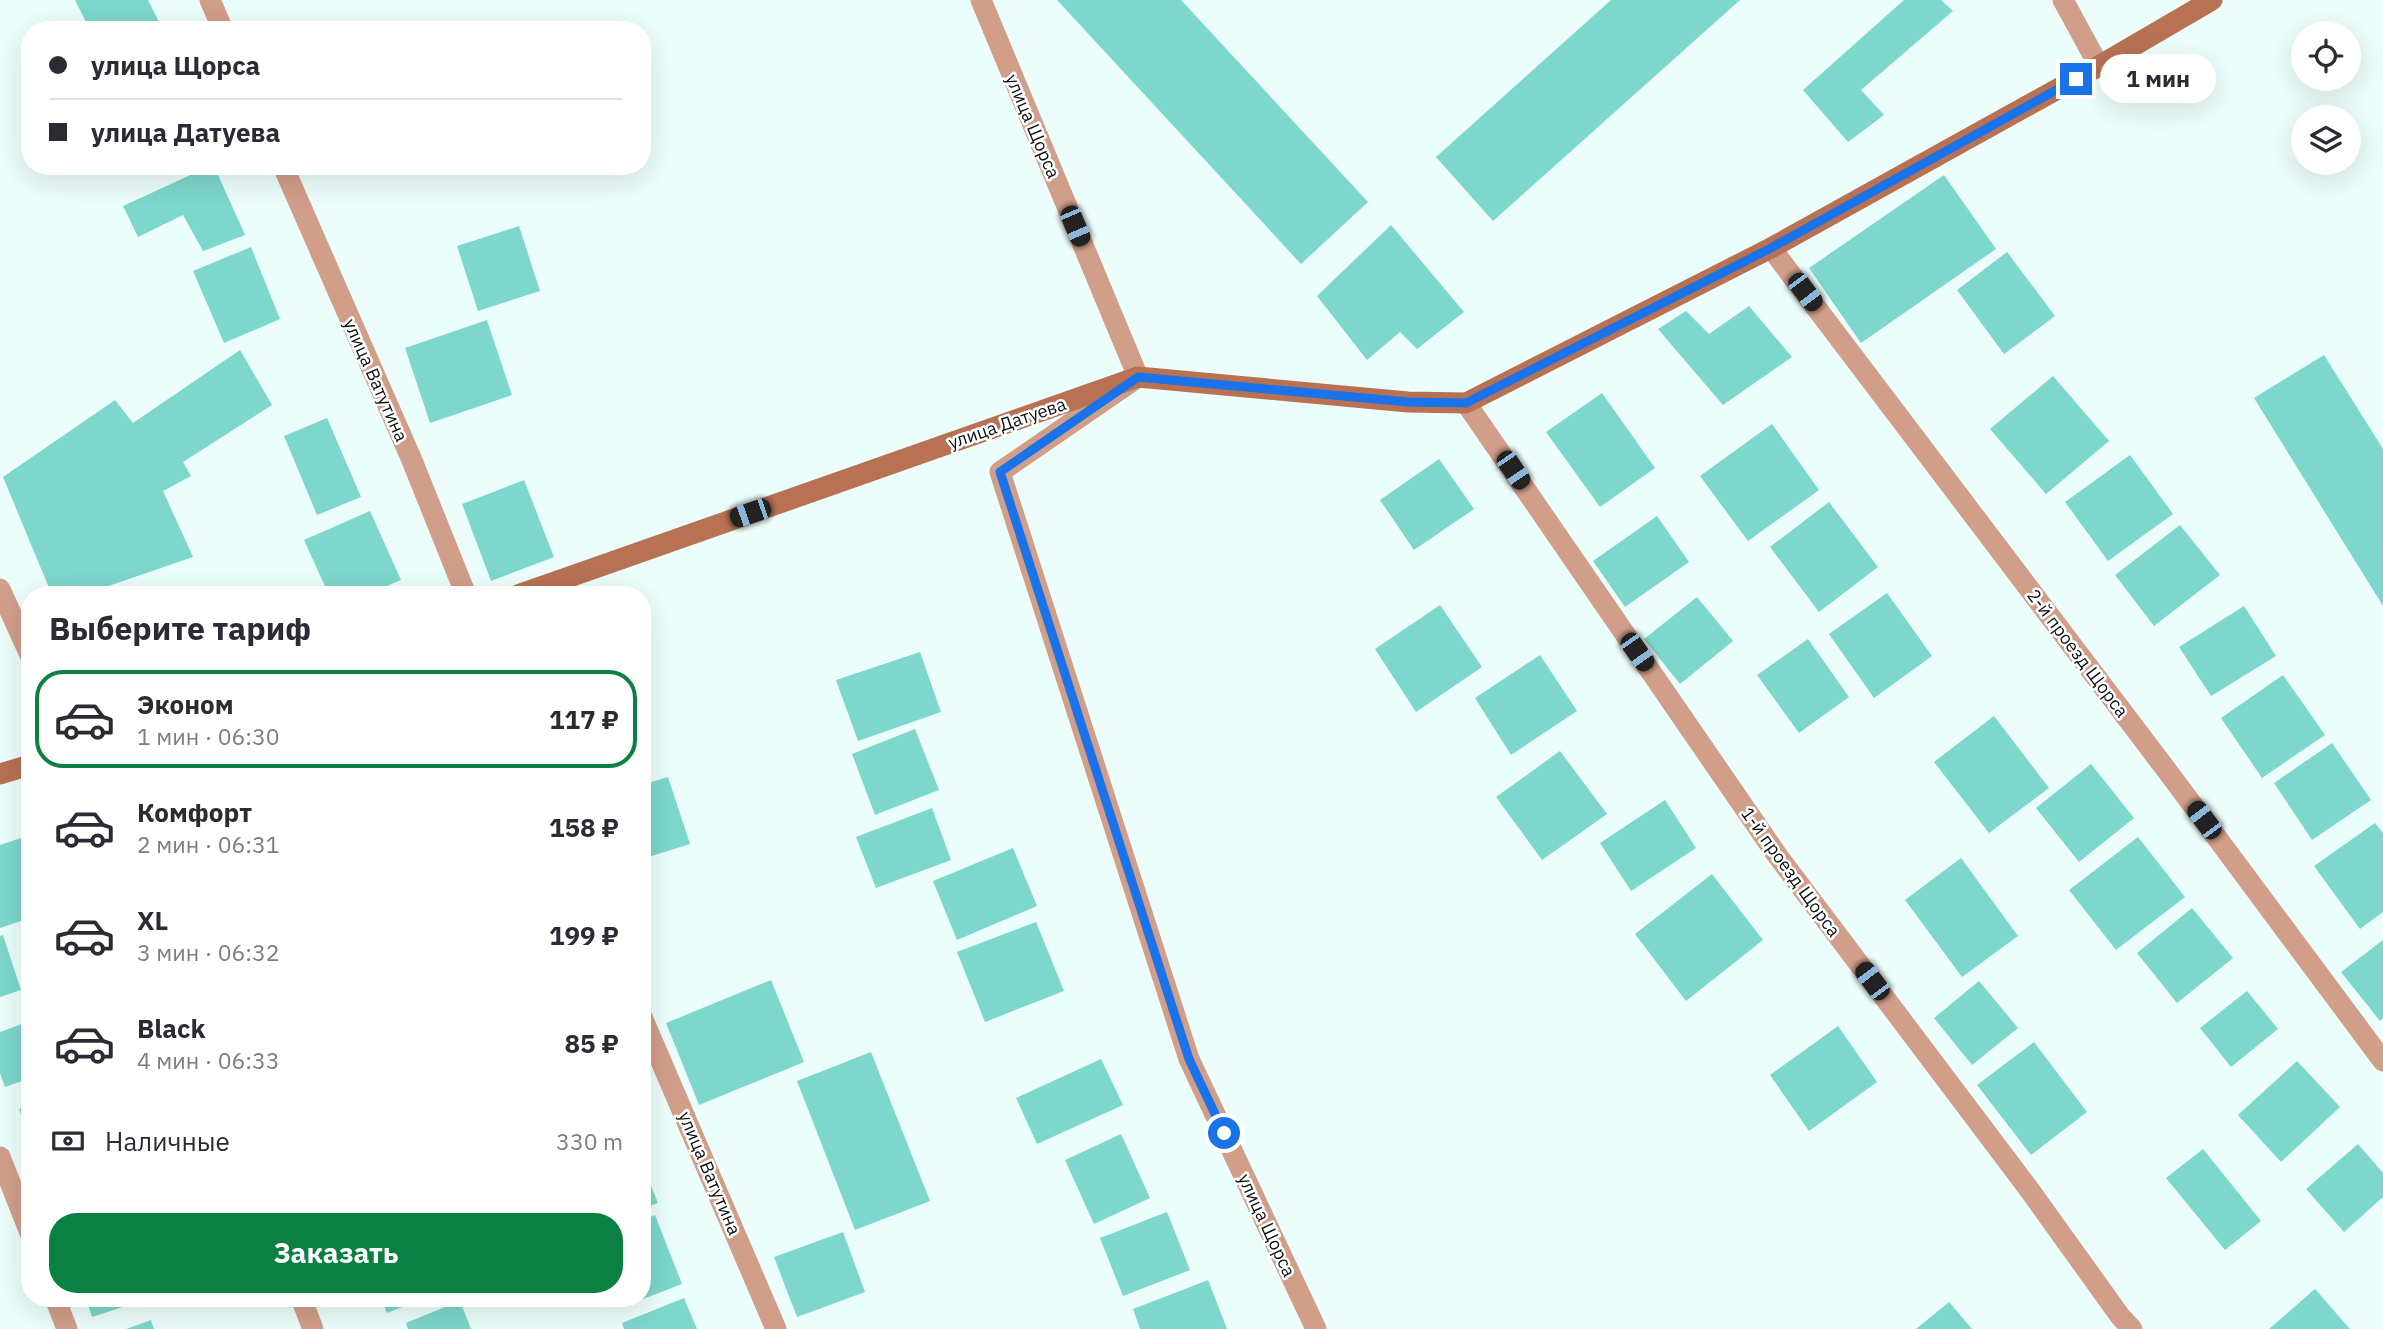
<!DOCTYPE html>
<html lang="ru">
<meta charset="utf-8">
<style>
body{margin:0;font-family:"IBM Plex Sans",sans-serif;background:#f2f2f3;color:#2b2b33;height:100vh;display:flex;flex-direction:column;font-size:26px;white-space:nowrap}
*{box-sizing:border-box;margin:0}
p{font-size:23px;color:#7c7c81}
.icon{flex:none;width:38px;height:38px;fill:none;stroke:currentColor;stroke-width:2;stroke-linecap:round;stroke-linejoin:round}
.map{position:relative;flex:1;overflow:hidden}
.details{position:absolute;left:21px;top:586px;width:630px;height:721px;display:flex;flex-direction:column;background:#fff;border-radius:28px;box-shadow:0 7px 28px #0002}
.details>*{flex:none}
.hud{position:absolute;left:21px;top:21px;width:630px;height:154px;border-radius:28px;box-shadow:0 7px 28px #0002;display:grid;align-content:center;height:154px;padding:0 28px;background:#fff}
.controls{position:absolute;left:2291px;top:21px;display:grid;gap:14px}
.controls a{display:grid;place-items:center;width:70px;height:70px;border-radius:50%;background:#fff;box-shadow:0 7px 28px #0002;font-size:35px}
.end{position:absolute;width:32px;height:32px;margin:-16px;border:9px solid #1a73e8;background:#fff;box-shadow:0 0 0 4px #fff}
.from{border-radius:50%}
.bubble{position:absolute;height:49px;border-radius:24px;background:#fff;box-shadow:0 7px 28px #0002;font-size:23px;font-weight:700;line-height:49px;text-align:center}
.car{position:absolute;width:21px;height:42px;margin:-21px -10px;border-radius:9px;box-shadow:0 0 5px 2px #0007;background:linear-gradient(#222 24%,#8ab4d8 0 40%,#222 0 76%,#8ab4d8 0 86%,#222 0)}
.hud b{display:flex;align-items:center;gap:24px;height:66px;font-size:26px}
.hud b+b{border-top:2px solid #e1e1e2}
.hud i{width:18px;height:18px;background:#2b2b33}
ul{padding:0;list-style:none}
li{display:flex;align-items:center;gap:21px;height:98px;margin:0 14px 10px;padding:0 14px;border:4px solid transparent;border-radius:28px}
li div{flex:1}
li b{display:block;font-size:26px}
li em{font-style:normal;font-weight:700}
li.current{border-color:#0b8043}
li>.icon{width:63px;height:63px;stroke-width:1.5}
h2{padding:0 28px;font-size:32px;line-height:84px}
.pay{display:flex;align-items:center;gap:18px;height:77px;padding:0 28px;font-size:26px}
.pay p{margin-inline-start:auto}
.primary-button{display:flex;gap:14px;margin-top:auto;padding:14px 28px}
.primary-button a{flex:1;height:80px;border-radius:28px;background:#0b8043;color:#fff;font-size:28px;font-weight:700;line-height:80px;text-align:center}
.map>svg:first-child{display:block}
</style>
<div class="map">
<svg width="2383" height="1329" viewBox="0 0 2383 1329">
<rect width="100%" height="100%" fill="#ecfefb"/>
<path fill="#7dd7cc" d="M75 0H148L163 30H90Z
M1057 0H1181L1368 202 1301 264Z
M1611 0H1740L1493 221 1436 157Z
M1904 0H1941L1953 11 1861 90 1884 115 1848 142 1803 90Z
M210 166H214L245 235 203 251 183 215 138 237 123 206Z
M1944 175 1996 249 1861 343 1809 268Z
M1391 225 1464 312 1417 349 1400 332 1367 360 1317 296Z
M519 226 540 291 478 311 457 246Z
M251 247 280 319 224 343 193 271Z
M2007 252 2055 316 2004 354 1957 290Z
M1749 306 1792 357 1723 405 1658 329 1686 311 1709 334Z
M487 320 512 395 430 423 405 348Z
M240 350 272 405 183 462 191 476 163 491 193 557 82 595H52L3 477 115 400 133 423Z
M2324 355 2383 449V606L2254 398Z
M2053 376 2109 441 2046 494 1990 429Z
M1602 393 1655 468 1600 507 1546 432Z
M327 418 361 497 317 515 284 436Z
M1772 424 1819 490 1748 541 1700 476Z
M2130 455 2173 514 2108 561 2065 502Z
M1439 459 1474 509 1414 550 1380 500Z
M524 480 554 557 491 581 462 504Z
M1829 502 1878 567 1819 612 1770 547Z
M370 511 401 580 366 595H329L304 540Z
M1657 516 1689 562 1625 607 1593 561Z
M2180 525 2220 575 2154 626 2115 575Z
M1887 593 1932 656 1874 698 1829 634Z
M1697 597 1733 641 1680 684 1644 639Z
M1440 605 1482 667 1416 712 1375 649Z
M2244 606 2276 656 2211 696 2179 647Z
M1808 639 1849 697 1799 733 1757 675Z
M920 652 941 712 858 741 836 680Z
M1540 655 1577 711 1511 755 1475 698Z
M2283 675 2325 735 2262 778 2221 718Z
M1994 716 2049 788 1989 833 1934 762Z
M915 729 939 790 875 815 852 754Z
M2332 743 2371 800 2312 840 2274 783Z
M1560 751 1607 814 1542 860 1496 797Z
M2091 764 2134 818 2079 862 2036 808Z
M668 777 690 844 642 859V785Z
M1665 800 1696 848 1631 891 1600 843Z
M932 808 951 860 876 888 856 837Z
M2375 823 2383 833V912L2360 929 2314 866Z
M30 835V918L0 928V845Z
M2138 837 2185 897 2116 950 2069 890Z
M1013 848 1037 906 957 940 933 881Z
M1961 858 2018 936 1962 977 1905 900Z
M1712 874 1763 940 1686 1001 1635 934Z
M2192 908 2233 958 2177 1003 2137 953Z
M1036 922 1064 991 985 1022 957 952Z
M3 935 21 990 0 997V936Z
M2383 940V1018L2380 1021 2341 972Z
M771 980 804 1062 699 1105 666 1023Z
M1979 981 2018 1028 1972 1065 1934 1018Z
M2247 991 2278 1029 2231 1067 2200 1028Z
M30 1021V1078L5 1087 0 1073V1032Z
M1838 1026 1877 1082 1809 1131 1770 1075Z
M2034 1042 2087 1112 2031 1155 1977 1085Z
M871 1052 930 1201 855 1230 797 1081Z
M1101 1059 1123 1105 1037 1144 1016 1098Z
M2297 1061 2340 1107 2281 1162 2238 1115Z
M30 1105V1138H29L19 1109Z
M1121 1134 1150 1198 1094 1224 1065 1160Z
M2358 1144 2383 1173V1197L2344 1232 2306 1189Z
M2203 1149 2261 1221 2225 1250 2166 1178Z
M642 1163 658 1203 642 1209Z
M1167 1212 1190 1270 1123 1296 1100 1238Z
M655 1215 682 1284 622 1307 619 1298H642V1220Z
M843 1232 865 1292 797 1317 774 1257Z
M1208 1280 1227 1329H1140L1133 1309Z
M2315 1289 2350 1329H2269Z
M86 1298H137L138 1302 92 1317Z
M381 1298H423V1299L387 1313Z
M684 1298 697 1329H624L622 1323Z
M460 1301 471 1329H408L406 1323Z
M1949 1302 1972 1329H1916Z
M151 1320 154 1329H126Z"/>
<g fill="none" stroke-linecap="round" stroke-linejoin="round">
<path stroke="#d19e8a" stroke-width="21" d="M210 0 223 30
M981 0 1138 377 1000 472 1189 1059 1316 1329
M2063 0 2099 66
M283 166 411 458 466 595
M1771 248 2171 776 2383 1061
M1466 403 1777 855 2031 1192 2120 1316 2132 1329
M0 589 30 655
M642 1017 776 1329
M0 1157 30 1233
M55 1298 67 1329
M301 1298 313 1329"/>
<path stroke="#b87153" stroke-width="21" d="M518 595 1138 377 1408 402 1466 403 1771 248 2099 66 2212 0
M0 774 30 765"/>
</g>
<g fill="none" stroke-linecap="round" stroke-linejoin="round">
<path stroke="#1a73e8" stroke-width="9" d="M1224 1133 1189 1059 1000 472 1138 377 1408 402 1466 403 1771 248 2076 79"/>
</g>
<g text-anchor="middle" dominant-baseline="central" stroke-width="5" stroke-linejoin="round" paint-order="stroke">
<g font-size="18" fill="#080e0d" stroke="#fff">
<text transform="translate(1033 126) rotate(67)">улица Щорса</text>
<text transform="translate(376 380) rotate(66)">улица Ватутина</text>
<text transform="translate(1007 423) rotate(-19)">улица Датуева</text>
<text transform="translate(2078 653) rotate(53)">2-й проезд Щорса</text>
<text transform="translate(1791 872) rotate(54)">1-й проезд Щорса</text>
<text transform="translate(710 1173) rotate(67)">улица Ватутина</text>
<text transform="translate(1267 1225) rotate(65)">улица Щорса</text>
</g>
</g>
</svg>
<div class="controls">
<a><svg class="icon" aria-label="locate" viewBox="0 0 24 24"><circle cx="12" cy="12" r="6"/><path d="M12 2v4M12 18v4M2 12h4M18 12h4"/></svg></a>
<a><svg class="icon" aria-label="layers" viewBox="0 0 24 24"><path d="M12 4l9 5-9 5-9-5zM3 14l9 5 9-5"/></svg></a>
</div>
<i class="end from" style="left:1224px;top:1133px"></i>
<i class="end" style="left:2076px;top:79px"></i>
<div class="bubble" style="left:2100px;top:54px;width:116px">1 мин</div>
<i class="car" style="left:1075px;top:226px;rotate:157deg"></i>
<i class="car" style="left:1805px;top:292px;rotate:143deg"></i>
<i class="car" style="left:1513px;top:470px;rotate:146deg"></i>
<i class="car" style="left:750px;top:513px;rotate:251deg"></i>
<i class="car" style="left:1637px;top:652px;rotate:145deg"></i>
<i class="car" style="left:2204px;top:820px;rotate:323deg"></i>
<i class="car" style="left:1872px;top:981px;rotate:323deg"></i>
<div class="hud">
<b><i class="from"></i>улица Щорса</b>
<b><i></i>улица Датуева</b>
</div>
<section class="details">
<h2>Выберите тариф</h2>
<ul>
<li class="current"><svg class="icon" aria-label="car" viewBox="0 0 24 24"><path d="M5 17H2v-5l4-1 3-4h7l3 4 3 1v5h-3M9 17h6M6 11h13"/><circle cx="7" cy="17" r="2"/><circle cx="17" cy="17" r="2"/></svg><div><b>Эконом</b><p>1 мин · 06:30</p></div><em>117 ₽</em></li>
<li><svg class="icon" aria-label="car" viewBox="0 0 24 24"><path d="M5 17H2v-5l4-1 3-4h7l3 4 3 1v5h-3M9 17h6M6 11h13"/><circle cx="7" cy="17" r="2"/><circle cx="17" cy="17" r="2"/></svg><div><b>Комфорт</b><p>2 мин · 06:31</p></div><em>158 ₽</em></li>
<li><svg class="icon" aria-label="car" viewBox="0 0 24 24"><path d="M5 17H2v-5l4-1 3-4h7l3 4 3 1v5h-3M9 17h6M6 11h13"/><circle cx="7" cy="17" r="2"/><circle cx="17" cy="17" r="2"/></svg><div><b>XL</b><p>3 мин · 06:32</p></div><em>199 ₽</em></li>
<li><svg class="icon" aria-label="car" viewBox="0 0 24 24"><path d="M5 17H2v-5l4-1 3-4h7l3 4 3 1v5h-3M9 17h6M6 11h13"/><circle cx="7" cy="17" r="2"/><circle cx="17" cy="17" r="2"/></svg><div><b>Black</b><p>4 мин · 06:33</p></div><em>85 ₽</em></li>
</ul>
<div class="pay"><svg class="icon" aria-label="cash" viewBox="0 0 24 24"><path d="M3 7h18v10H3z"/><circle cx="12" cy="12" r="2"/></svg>Наличные<p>330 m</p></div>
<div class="primary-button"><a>Заказать</a></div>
</section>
</div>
